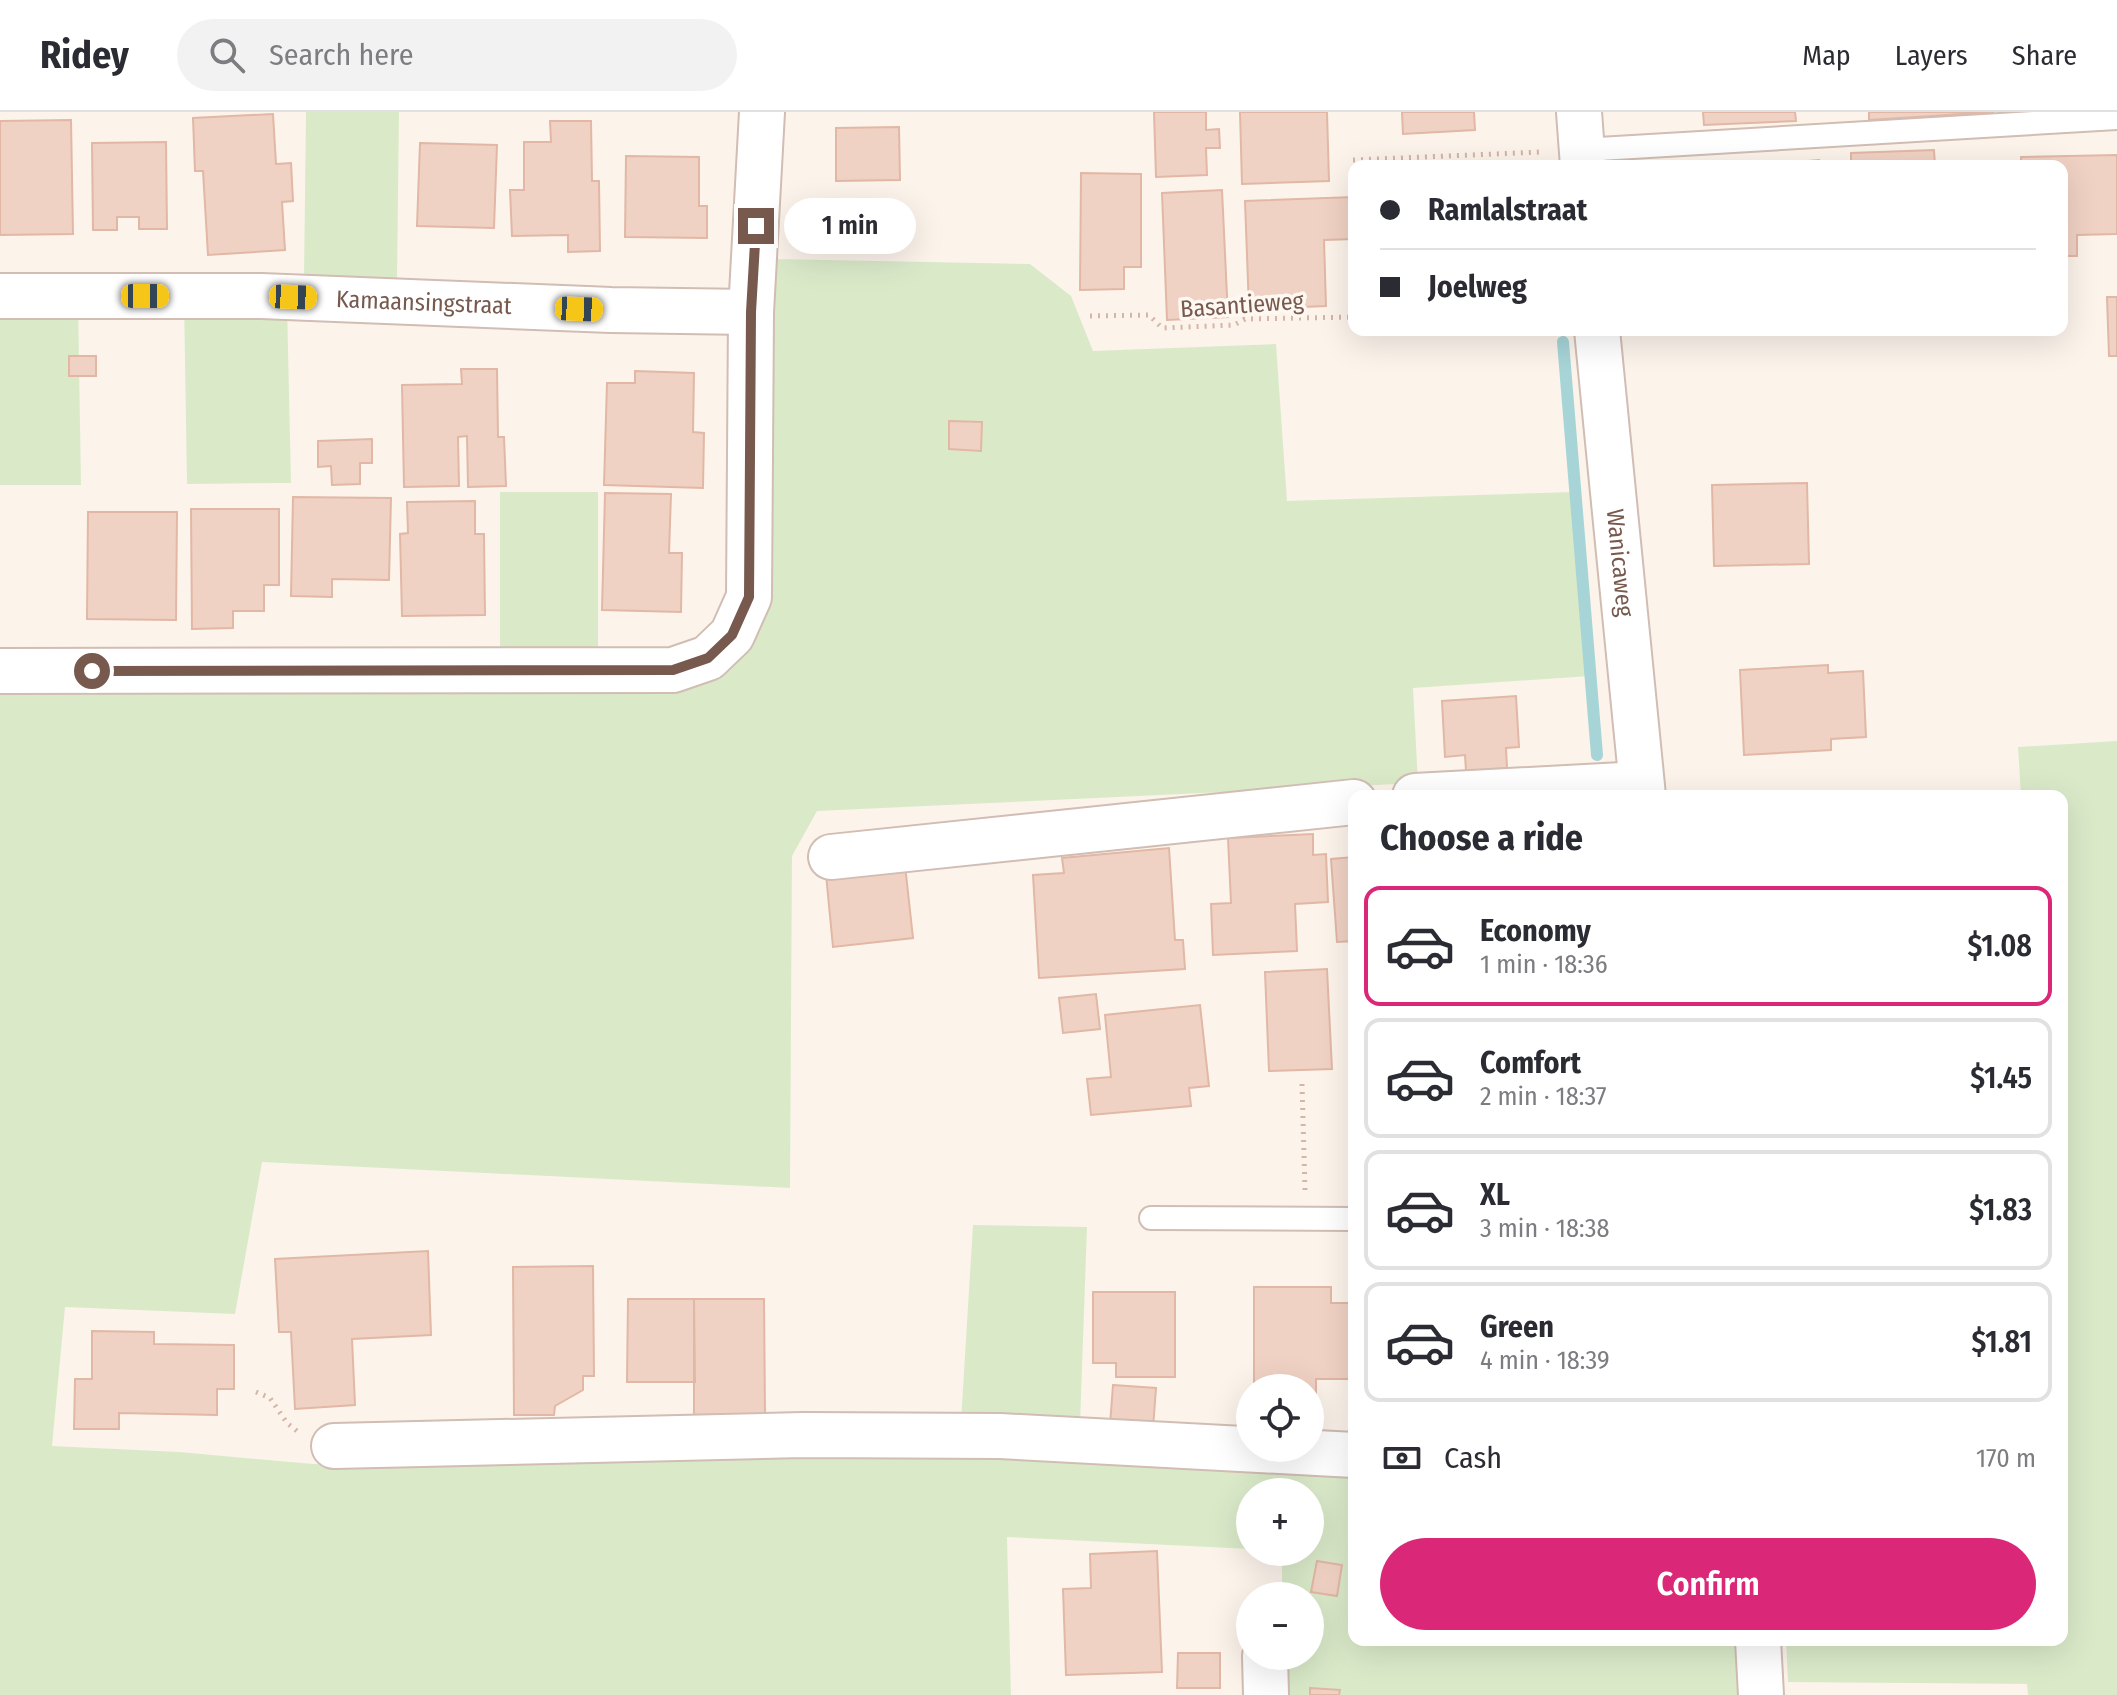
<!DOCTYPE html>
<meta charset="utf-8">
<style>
body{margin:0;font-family:"Fira Sans Condensed",sans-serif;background:#f2f2f3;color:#2b2b33;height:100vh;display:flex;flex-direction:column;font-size:30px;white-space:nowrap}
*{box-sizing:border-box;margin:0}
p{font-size:26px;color:#7c7c81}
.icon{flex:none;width:44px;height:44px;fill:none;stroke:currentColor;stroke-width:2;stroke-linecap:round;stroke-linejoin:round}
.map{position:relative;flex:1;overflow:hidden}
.details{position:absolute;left:1348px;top:678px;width:720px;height:856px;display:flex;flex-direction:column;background:#fff;border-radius:16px;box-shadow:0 8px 32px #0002}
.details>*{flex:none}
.hud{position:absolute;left:1348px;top:48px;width:720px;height:176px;border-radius:16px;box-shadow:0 8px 32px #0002;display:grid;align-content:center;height:176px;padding:0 32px;background:#fff}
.controls{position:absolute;left:1236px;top:1262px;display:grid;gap:16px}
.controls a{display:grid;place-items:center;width:88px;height:88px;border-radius:50%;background:#fff;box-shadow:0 8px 32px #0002;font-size:40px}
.end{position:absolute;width:36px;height:36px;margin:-18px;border:10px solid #77594e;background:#fff;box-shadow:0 0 0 4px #fff}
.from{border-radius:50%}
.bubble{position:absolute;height:56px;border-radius:28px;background:#fff;box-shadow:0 8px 32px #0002;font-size:26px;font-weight:600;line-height:56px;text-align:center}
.car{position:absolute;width:24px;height:48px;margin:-24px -12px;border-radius:10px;box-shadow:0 0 6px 2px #0007;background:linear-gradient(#f5c518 24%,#345 0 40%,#f5c518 0 76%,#345 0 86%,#f5c518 0)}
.hud b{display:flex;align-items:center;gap:28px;height:76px;font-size:30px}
.hud b+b{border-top:2px solid #e1e1e2}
.hud i{width:20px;height:20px;background:#2b2b33}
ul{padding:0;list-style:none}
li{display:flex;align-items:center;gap:24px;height:120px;margin:0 16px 12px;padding:0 16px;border:4px solid #e1e1e2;border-radius:16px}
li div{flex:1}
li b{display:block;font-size:30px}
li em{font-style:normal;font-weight:600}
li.current{border-color:#db2777}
li>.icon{width:72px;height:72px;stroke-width:1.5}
h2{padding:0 32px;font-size:36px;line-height:96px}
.pay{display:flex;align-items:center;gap:20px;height:88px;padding:0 32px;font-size:30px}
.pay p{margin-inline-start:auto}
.cta{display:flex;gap:16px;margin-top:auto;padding:16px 32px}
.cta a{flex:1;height:92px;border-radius:48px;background:#db2777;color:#fff;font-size:32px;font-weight:600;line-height:92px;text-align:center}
header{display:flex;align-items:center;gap:48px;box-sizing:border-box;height:112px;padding:0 40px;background:#fff;border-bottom:2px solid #e1e1e2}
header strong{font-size:38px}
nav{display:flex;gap:44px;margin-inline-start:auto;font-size:28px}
.search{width:560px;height:72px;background:#f2f2f3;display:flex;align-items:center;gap:20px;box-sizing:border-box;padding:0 28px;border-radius:44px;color:#7c7c81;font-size:30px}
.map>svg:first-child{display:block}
</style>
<header>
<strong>Ridey</strong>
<div class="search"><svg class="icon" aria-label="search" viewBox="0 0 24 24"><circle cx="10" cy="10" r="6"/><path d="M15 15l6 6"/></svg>Search here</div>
<nav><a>Map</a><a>Layers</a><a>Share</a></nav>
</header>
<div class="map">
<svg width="2117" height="1583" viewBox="0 0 2117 1583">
<rect width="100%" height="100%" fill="#fcf4eb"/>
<path fill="#daeac9" d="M306 0H399L397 167 304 166Z
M774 147 1030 152 1071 184 1093 239 1276 232 1287 389 1575 380 1590 564 1413 576 1418 671 817 699 792 744 790 1076 262 1050 235 1202 65 1195 52 1334 179 1340 313 1352 748 1344H1005L1354 1358V1528H1737L1741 1583H1282V1544H1310V1484H1282V1440H1310V1380H1250V1437L1007 1425 1011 1583H0V580L737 546Z
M184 188 287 191 291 371 187 372Z
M78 189 81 373H0V191Z
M500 380H598V545L500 544Z
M2117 629V1583H2028L2027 1572 1788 1570 1786 1528H2062V684H2021L2018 635Z
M973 1113 1087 1115 1080 1313 961 1309Z"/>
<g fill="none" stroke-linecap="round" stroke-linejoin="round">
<path stroke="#a6d4d7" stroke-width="12" d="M1563 230 1597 643"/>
</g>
<path fill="#f0d2c4" stroke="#e2b7a5" stroke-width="2" d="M1154 0H1206V18L1219 17 1220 36H1206L1207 63 1156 65Z
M1240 0H1327L1329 69 1242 72Z
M1402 0H1474L1475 18 1403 22Z
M1703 0H1795L1796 9 1704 13Z
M1869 0H1994L1869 8Z
M273 2 276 52 291 51 293 89 282 90 285 138 208 143 203 59H195L193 6Z
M71 8 73 122 0 123V9Z
M550 9H591L592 69H599L600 139 568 140V123L512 124 510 78H524V30H551Z
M899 15 900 68 836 69V16Z
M166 30 167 117H139V105H117V118H93L92 31Z
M420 31 497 33 494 116 417 114Z
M1934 38 1935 54H1851V41Z
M2117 43V122L2077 123V144H2062V54H2021V45Z
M626 44 699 45V94H707V126L625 125Z
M1819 48 1820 54H1750Z
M1081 61 1141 62V155H1124V177L1080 178Z
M1222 78 1228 205 1167 208 1162 81Z
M1354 85V127L1324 128 1326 194 1249 197 1245 89Z
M2107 185H2117V244H2109Z
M69 244H96V264H69Z
M461 257H497L498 325H504L506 374 468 375 467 324 458 325 459 374 404 375 402 273 462 272Z
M635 259 694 261 693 320 704 321 703 376 604 373 607 271H635Z
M949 309 982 310 981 339 949 337Z
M372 327V351H360V372L332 373 331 354 318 355V329Z
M1807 371 1809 452 1714 454 1712 373Z
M605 381 671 382 669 441H682L681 500 602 498Z
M293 385 391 386 389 468 332 467V485L291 484Z
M475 389V422H484L485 503 402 504 400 422 408 421 407 390Z
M191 397H279V473H264V499H233V516L192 517Z
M88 400H177L176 508 87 507Z
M1828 553V561L1863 559 1866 625 1831 627V638L1744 643 1740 558Z
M1516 584 1519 635 1506 636 1507 656 1466 659 1465 643 1445 645 1442 589Z
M1313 722V743L1326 742 1328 790 1295 792 1297 839 1213 843 1211 792 1231 791 1228 726Z
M1169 736 1175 828H1183L1185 857 1039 866 1033 763 1064 761 1062 746Z
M904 744 913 826 833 835 825 752Z
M1354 745V829L1337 830 1331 747Z
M1327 857 1332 957 1269 959 1265 860Z
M1096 882 1100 917 1063 921 1059 886Z
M1200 893 1209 974 1189 976 1191 994 1091 1003 1087 967 1111 965 1105 903Z
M428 1139 431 1223 352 1227 355 1293 295 1297 291 1220H279L275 1147Z
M593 1154 594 1264H583V1278L555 1294 554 1303H514L513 1155Z
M1254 1175H1331V1191H1354V1267H1316V1290H1310V1276H1282V1270H1254Z
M1093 1180H1175V1265H1116V1251H1093Z
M628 1187H694L695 1270H627Z
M694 1187H764L765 1305H694Z
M92 1219 154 1220V1232L234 1233V1277H217V1303L119 1301V1317H74L75 1267H92Z
M1113 1273 1156 1276 1153 1316 1110 1313Z
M1157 1439 1162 1560 1066 1563 1063 1477 1091 1476 1090 1442Z
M1317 1449 1342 1453 1337 1484 1311 1480Z
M1178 1541H1220V1576H1177Z
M1310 1576 1340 1578 1339 1583H1310Z"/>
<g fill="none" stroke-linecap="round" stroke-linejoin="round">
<defs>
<path id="service" d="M1582 38 2117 6
M1151 1106 1354 1107"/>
<g id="minor">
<path id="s1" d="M0 184H261L611 198 751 200"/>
<path d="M0 559 673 558 708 546 732 523 749 485 751 200 762 0"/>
<path d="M1415 684 1641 672"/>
<path d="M831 745 1354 690"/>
<path d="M334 1334 803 1323 1000 1324 1354 1343"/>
<path d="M1265 1544 1266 1583"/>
</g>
<g id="tertiary">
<path d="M1579 0 1583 54"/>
<path id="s2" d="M1597 218 1643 684"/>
<path d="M1758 1528 1761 1583"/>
</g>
</defs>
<use href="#service" stroke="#d1bdb3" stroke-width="26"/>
<use href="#minor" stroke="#d1bdb3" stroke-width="48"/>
<use href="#tertiary" stroke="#d1bdb3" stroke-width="48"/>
<path stroke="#d6b4a6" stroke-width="5" stroke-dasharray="2 6" stroke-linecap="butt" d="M1353 48 1541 40
M1090 204 1149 203 1162 216 1234 213 1245 207 1354 205
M1302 972 1305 1078
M256 1280 270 1286 287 1311 297 1319"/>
<use href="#service" stroke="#fff" stroke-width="22"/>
<use href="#minor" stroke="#fff" stroke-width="44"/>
<use href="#tertiary" stroke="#fff" stroke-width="44"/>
</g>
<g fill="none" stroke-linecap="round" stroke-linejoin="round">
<path stroke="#77594e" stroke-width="10" d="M92 559 673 558 708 546 732 523 749 485 751 200 756 114"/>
</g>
<g text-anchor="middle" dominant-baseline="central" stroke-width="7" stroke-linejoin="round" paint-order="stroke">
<g font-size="24" fill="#77594e" stroke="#fef8f2">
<text stroke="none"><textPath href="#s1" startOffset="424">Kamaansingstraat</textPath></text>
<text transform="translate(1242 193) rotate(-4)">Basantieweg</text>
<text stroke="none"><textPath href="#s2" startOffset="234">Wanicaweg</textPath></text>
</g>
</g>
</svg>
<div class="controls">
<a><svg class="icon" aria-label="locate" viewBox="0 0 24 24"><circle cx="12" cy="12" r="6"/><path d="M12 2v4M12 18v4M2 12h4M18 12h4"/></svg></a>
<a>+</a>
<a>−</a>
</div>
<i class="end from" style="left:92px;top:559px"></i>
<i class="end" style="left:756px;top:114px"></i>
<div class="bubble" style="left:784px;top:86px;width:132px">1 min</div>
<i class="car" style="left:145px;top:184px;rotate:90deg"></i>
<i class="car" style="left:293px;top:185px;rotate:92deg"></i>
<i class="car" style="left:579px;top:197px;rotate:92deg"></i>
<div class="hud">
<b><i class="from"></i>Ramlalstraat</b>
<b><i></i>Joelweg</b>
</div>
<section class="details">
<h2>Choose a ride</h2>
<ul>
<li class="current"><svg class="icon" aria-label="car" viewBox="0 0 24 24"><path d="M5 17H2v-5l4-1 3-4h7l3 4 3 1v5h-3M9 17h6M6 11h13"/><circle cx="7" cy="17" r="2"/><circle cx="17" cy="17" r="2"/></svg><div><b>Economy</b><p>1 min · 18:36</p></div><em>$1.08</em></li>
<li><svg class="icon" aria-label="car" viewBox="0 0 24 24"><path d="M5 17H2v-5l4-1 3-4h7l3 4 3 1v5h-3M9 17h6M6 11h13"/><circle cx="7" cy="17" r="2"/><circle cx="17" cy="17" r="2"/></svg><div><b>Comfort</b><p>2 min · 18:37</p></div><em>$1.45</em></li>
<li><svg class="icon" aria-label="car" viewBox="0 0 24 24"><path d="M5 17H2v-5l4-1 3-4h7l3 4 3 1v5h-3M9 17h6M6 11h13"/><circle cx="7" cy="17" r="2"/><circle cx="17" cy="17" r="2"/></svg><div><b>XL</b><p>3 min · 18:38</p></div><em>$1.83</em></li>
<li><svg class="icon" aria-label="car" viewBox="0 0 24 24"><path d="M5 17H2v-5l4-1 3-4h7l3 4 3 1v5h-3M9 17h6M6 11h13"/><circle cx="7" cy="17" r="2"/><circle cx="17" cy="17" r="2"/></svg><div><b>Green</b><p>4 min · 18:39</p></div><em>$1.81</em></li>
</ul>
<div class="pay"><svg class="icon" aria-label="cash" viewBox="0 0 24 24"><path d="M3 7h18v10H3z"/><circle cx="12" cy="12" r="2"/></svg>Cash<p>170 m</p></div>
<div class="cta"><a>Confirm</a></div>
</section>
</div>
